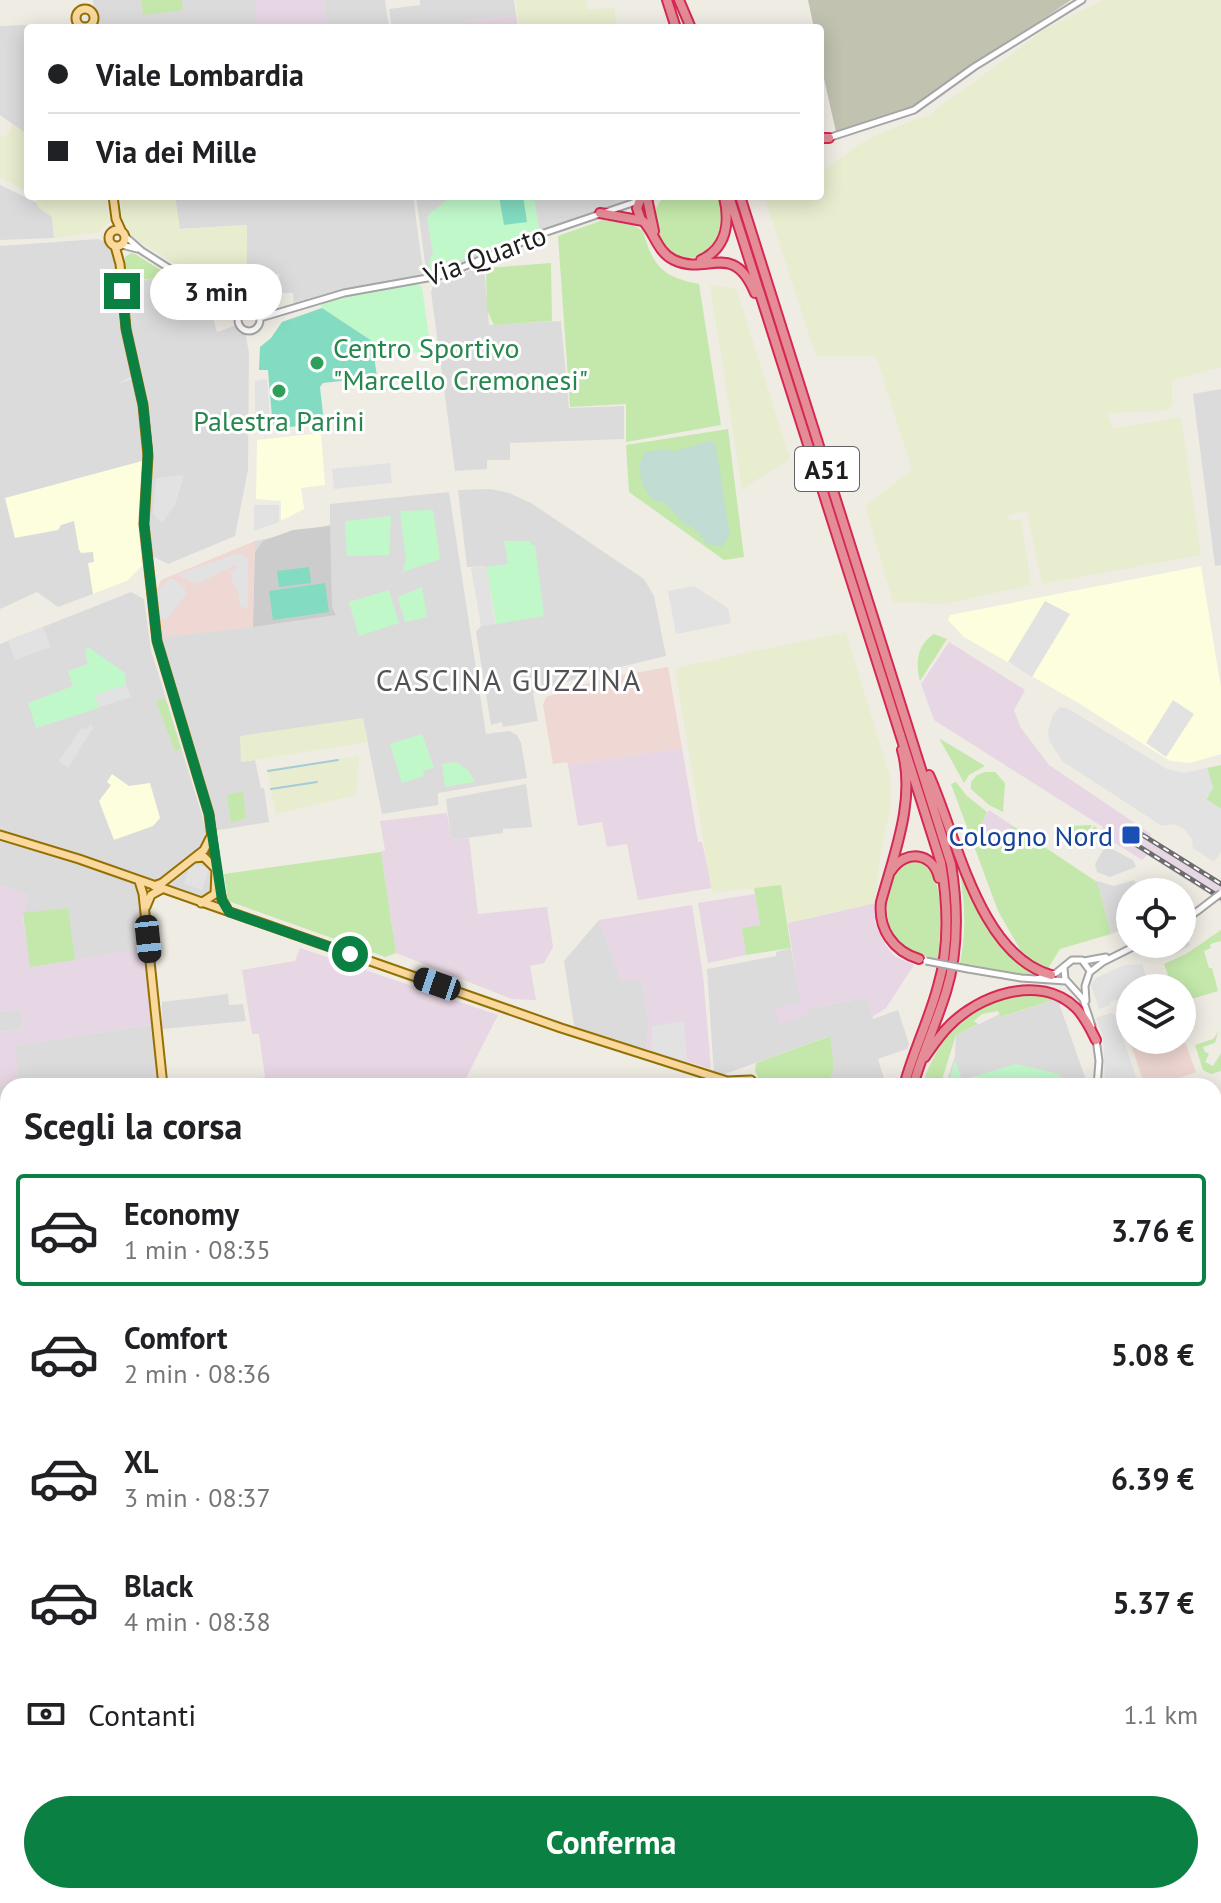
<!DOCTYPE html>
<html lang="it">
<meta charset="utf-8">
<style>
body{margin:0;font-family:"PT Sans",sans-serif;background:#f6f6f6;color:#202124;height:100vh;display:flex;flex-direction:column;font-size:30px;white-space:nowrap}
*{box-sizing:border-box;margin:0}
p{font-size:26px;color:#757577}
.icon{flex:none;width:44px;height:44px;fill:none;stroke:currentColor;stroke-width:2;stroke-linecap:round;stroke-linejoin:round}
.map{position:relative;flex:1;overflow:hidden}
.side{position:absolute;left:0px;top:1078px;width:1222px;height:826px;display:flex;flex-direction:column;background:#fff;border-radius:24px 24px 0 0;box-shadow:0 4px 20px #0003}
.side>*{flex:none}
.hud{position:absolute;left:24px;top:24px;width:800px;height:176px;border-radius:8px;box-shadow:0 4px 20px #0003;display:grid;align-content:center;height:176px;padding:0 24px;background:#fff}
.controls{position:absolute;left:1116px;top:878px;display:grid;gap:16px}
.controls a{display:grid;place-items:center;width:80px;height:80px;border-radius:50%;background:#fff;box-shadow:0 4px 20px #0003;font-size:40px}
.end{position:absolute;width:36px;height:36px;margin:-18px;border:10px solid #0b8043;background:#fff;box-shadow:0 0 0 4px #fff}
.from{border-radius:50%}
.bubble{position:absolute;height:56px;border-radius:28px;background:#fff;box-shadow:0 4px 20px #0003;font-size:26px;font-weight:700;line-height:56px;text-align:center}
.car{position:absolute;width:24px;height:48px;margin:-24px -12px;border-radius:10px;box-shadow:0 0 6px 2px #0007;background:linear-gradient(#222 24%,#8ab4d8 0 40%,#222 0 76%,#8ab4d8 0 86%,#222 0)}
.hud b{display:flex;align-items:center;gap:28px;height:76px;font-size:30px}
.hud b+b{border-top:2px solid #e0e0e0}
.hud i{width:20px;height:20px;background:#202124}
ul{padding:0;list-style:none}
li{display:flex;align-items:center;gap:24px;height:112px;margin:0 16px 12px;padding:0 8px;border:4px solid transparent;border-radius:8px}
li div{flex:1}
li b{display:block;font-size:30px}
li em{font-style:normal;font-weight:700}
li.on{border-color:#0b8043}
li>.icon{width:72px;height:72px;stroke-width:1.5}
h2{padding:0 24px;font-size:36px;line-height:96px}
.pay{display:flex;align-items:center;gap:20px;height:88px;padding:0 24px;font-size:30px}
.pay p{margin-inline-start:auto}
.cta{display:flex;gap:16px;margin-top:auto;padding:16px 24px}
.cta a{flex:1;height:92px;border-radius:48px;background:#0b8043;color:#fff;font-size:32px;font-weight:700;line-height:92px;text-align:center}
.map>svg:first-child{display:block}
</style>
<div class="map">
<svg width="1221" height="1903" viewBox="0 0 1221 1903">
<rect width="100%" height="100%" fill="#efece4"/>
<path fill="#dcdbdb" d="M93 0H256V28H96Z
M324 0H385L389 28H327Z
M420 0H514L516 15 412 28H392L389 9 420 5Z
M54 24 70 28H28V135L0 115V26Z
M0 185 37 203 38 207 52 217 54 238 0 240Z
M175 196H413L424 278 361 288 294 307 293 293H280L279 274 246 275 247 225 179 229Z
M416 196H646L446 273 427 277Z
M98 239 107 242 117 254 125 329 133 367 125 300 138 297 136 281 158 278 165 308 187 303 190 313 210 308 217 332 234 326 245 331 249 353 248 470 235 536 168 564 152 556 147 522 149 456 144 406 135 375 116 385 135 377 142 405 148 455 146 490 137 525 141 566 127 581 58 607 37 592 0 609V246Z
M484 265 489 325 561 321 569 408 624 406V439L510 443V460H487V469L455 471 431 292 433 286Z
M1221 389V565L1215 566 1193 394Z
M491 489 509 493 531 503 644 579 654 596 666 656 591 674 533 693 538 721 503 727 502 722 491 725 476 632 481 626 496 623 486 566 467 567 458 490Z
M449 492 486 734 509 731 517 735 521 743 527 778 438 793V805L382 814 363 719 242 762 255 760 261 788H264L269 822 213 831 157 638 253 626 255 541 330 525V504Z
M131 592 144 599 151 650 202 815 215 871V889L201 902 0 834V644Z
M526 784 532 827 503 829V833L451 840 446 799Z
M0 836 139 881 148 948 30 967 23 913 28 895 0 885Z
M1110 848 1133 860 1136 867 1110 877 1097 872 1095 864 1103 850Z
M1094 880 1114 886 1134 880 1141 892H1130V927L1111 934 1098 885Z
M599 920 622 981 642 980 649 1026 646 1049 595 1035 577 1028 574 1025 564 961Z
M1182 932 1190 945 1176 953 1162 955 1138 950 1148 944H1182Z
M791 948 801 1003 807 1009 868 997 873 1019 898 1010 909 1044 907 1049 878 1059 884 1078H889L892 1086H828L834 1068 829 1036 717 1077 714 1075 707 969 776 956V952Z
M228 994 229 1005 243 1004 246 1021 162 1029V1002Z
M1053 1000 1059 1003 1088 1086H945L955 1056 956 1035 1000 1014 1002 1017Z
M20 1009 23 1028 0 1032V1012Z
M155 1024 161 1085 8 1086V1105L0 1106V1085L18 1083 14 1046Z
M1214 1100 1221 1121V1246L1214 1244Z
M0 1185 5 1192 8 1190V1333H0Z
M241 1896H385L330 1903H241Z
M432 1896H521V1903H433Z
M528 1896H677L678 1903H528Z"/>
<path fill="#efd7d3" d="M255 541 253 627 157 638 154 598 161 580Z
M668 667 682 748 568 765 567 762 553 764 543 705 546 697 601 679Z
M1130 1002V1040H1182V1034L1196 1072 1157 1086H1145L1121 1015 1123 1004Z"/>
<path fill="#e7d6e3" d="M256 0H324L327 28H256Z
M516 15 518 28H412Z
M949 642 1025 690 1014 710 1021 728 1049 765 1151 834 1150 838 1221 881V902L1147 855 1142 860 1101 834 1103 827 934 720 921 684Z
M682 748 698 842H702L712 888 638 900 627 844 607 847 602 822 578 826 568 765Z
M989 810 1013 826 998 851 981 823Z
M447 813 451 840 469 838 478 914 547 907 553 947 544 963 530 966 536 1000 512 999 396 953 381 852 385 850 380 821Z
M0 885 28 895 23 918 31 967 145 948 155 1024 15 1046 19 1083 0 1085V1032L23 1028 20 1009 0 1012Z
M755 894 760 925 742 928 746 955 708 963 698 903Z
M875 903V923L884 943 894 956 914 965 886 1008 872 1017 867 997 808 1009V1014L780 1025 774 1008 800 1003 788 923Z
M692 905 703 976 711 1069 646 1049 649 1026 642 980 622 982 599 920Z
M300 948 498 1015 463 1084 254 1086 253 1080 265 1077 259 1034H252L242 970 295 961Z
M1221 1787V1903H1095L1094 1896H1214V1791Z
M1011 1896V1903H934L933 1897Z"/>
<path fill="#fcfedd" d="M321 433 325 485 301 488 304 509 281 521V501L256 499 257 440Z
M142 461 138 525 142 566 127 581 93 594 88 563 94 562 93 552 81 553 79 550 74 521 61 525 58 530 15 538 5 498Z
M1201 566 1221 688V754L1190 763 1170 761 1080 704 964 637 948 620 950 615Z
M112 774 129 786 150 783 160 818 153 826 114 840 99 801 111 785 107 782Z"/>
<path fill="#ccc" d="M330 526 332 607 336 615 253 627 255 552 263 541 293 530Z"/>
<path fill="#c1c3b0" d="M808 0H1071L914 107 836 132 820 61V28H814Z"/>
<path fill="#e8edcf" d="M516 0H585L587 10 614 7 617 28H520Z
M1103 0H1221V367L1171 380 1173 405 1165 411 1107 413 1113 429 1181 417 1201 555 1042 584 1027 511 1008 515 1009 521 1021 519 1031 585 945 604 893 602 865 506 912 470 876 356H816L764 196H820V170L826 169 858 145 878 134 929 115 1045 29Z
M13 124 28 135V192L0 177V136L8 135Z
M35 196H107L109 222 100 232 54 238 52 217 38 207Z
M120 196H175L180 229 247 225 246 301 239 303 135 239 123 223Z
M710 285 736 288 790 459 742 489Z
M846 632 890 777 891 806 881 850 875 903 788 923 781 885 712 893 675 668Z
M363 718 368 742 241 762 240 736Z
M359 756 356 795 276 814 267 769Z
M8 1811V1896H59V1902L0 1903V1812Z
M73 1896H233L234 1902 74 1903Z
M761 1896H863L864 1903H765Z"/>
<path fill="#c4e8ab" d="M141 0H182L183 10 143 15Z
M665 196H720L724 218 713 249C673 280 634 224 665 196Z
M603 220 633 225 643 231C653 266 662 277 699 284L721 425 626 442V404L570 407 558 236Z
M131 253 135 254 219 307 189 313 186 303 165 308 158 278 127 281 125 257Z
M551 263 552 321 494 325 487 310 486 268Z
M728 429 744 557 724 560 629 492 626 445Z
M934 634 947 639 920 681C915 663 917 645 934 634Z
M165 698 181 749 175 751 156 701Z
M939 738 985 766 969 775 964 783Z
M1221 765V809L1206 800 1213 788 1207 768Z
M985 772H995L1005 783 1003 812 989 805 971 789V782L977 775Z
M956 782 967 796 987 812 981 824 997 850 1013 826 1094 880 1098 885 1111 934 1060 949 1047 970 1037 967 1025 958 998 911 951 784Z
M243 791 246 818 231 823 227 795Z
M1092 825 1086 835 1088 837 1094 826 1100 831 1099 836 1079 848 1071 847 1068 842V826Z
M955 851 990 931 1019 963 1036 976 1015 975 960 963C968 925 964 888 955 851Z
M381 852 396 953 385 957 228 901 224 874Z
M915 860C949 869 940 933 938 960 924 956 908 953 898 943 883 927 882 873 903 863 905 862 913 861 915 860Z
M781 885 791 948 746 955 742 928 760 925 754 888Z
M68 908 75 960 30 967 23 913Z
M1221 930V941L1210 944 1211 948 1204 951 1209 968H1212L1218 991 1182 1002V988H1173L1164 964 1186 954Z
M1032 992 1053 1000 1001 1017 998 1011 982 1014 974 1021 978 1024 956 1035 940 1086H921C942 1031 970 998 1032 992Z
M1218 1032 1215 1043 1203 1047 1205 1052 1209 1054 1205 1062 1213 1066 1221 1053V1071L1211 1074 1203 1070 1195 1045 1213 1039Z
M830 1036 834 1068 828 1086H762L755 1071 756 1063Z
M1214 1560 1221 1568V1638L1214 1639Z
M8 1670V1778H0V1696L3 1695 0 1671Z"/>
<path fill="#c1dcd2" d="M710 441 715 442 716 446 730 535 722 547 707 544 694 528 684 524 663 501H654C642 487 633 467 646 452L664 449 675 451Z"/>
<path fill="#c1f8ca" d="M452 196H534L539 229 431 272 429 259 433 255 427 216Z
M417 284 422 287 431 351 374 357 372 341 322 308 320 303 345 295Z
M433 510 440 559 403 572 406 560 400 511Z
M391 516 389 555 347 556 345 521Z
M504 541H531V545H535L544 616 496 624 487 567 508 564Z
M422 587 427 617 405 622 398 597Z
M389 590 399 623 359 636 349 602Z
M88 647 125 673 126 685 95 695 99 708 36 728 28 703 73 686 68 671 88 664 85 651Z
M422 734 434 768 423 771 424 776 402 783 390 744Z
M456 762 468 770 475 782 445 787 442 764Z
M955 1060 962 1080 1016 1064 1059 1074 1064 1086H969L956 1082 954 1086H948Z"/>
<path fill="#83dcc1" d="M499 196H523L527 222 504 225Z
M322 308 372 341 377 377 323 383 320 387 324 423 273 429 268 370H259L260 347 271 338 282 322Z
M309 567 311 583 279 587 277 571Z
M325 583 329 612 273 620 269 591Z"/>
<path fill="#e2e2e2" d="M267 379 271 429 255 431V381Z
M390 463 392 483 334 489 332 469Z
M184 475 175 505 162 523 153 514 156 478Z
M254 505H279V522L254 531Z
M238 553 248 558V609L240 606 237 587 233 586 231 571 237 568 236 565 197 584 177 575Z
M486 566 495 624 481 626 471 568Z
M169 579H174L186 588 185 591 187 593 166 621 159 617 157 601 160 587Z
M694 586 728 608 731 623 676 634 668 591Z
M1045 601 1070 614 1032 677 1008 662Z
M43 627 51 647 15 660 8 640Z
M126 685 131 697 99 707 95 695Z
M1173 700 1194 714 1166 757 1146 743Z
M1060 707 1067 708 1167 769 1184 773 1207 768 1213 788 1206 799 1221 809V852L1214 862 1193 848 1192 839 1184 829 1174 824 1162 826 1062 761 1049 740 1048 731 1053 714Z
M91 723 93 728 68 768 59 761 82 727 86 730Z
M191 863 209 868 202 890 184 884Z
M1142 964 1150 988H1130V998L1111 1001 1108 1006 1099 1009 1091 985 1096 978 1124 965Z
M1110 1013 1115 1015 1139 1086H1105L1103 1037 1096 1018Z
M684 1021 687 1064 651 1052 652 1026Z"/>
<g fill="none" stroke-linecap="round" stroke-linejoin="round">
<path stroke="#a5cbdb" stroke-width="2" d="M268 771 338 760
M271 789 317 782
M3 1616 8 1615
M0 1783H8"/>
<defs>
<path id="minor" d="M828 138 914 110 974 67 1082 0
M125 236 142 251 230 307 239 316
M122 245 137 249
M238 320a11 11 0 1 1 22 0a11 11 0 1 1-22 0Z
M260 318 344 293 444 275 544 233 653 196
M1182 922 1199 910
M1084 961 1106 957
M1064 968 1065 979 1083 999 1092 1026
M968 969 1021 978 1066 981
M1090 972 1103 962 1139 944
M1037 979 1056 973 1072 960H1082L1090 971 1085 986 1086 1001
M1096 1039 1099 1061 1097 1086
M1214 1687 1221 1685"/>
<path id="major" d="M76 18a9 9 0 1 1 18 0a9 9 0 1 1-18 0Z
M113 196 116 219 121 230
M109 238a8 8 0 1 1 16 0a8 8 0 1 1-16 0Z
M115 246 120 264 126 329 143 405 148 456 144 524 157 641 209 814 216 869
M0 835 79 859 561 1028 727 1081 751 1080 756 1086
M194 858 204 857 216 869 215 894 201 903
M139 881 143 894 163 1086
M218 885 222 900 229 912
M154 886 162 883 204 850 210 838
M146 907 151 895 162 889
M1214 1250 1221 1252
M238 1896V1903"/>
<path id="highway" d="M667 0 676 28
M679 0 691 28
M820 138H829
M729 196 941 863C948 904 950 946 938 986 929 1020 913 1052 904 1086
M740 196 951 864C958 907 959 950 946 992 936 1024 922 1054 913 1086
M647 198 654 231
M640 200 637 208 641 220
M600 213 643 221C655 233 657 252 674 260 707 276 733 240 755 293
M701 260C727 248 730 222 724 197
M902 750C916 800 894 854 881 902 878 929 893 951 919 959
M929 775C957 837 979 955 1051 975
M891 871C905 849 933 852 939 878
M925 1057C932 1047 939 1036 948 1027 978 995 1040 973 1076 1008 1085 1017 1090 1028 1096 1040
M1214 1528 1221 1535
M1214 1543 1221 1551"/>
</defs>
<use href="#minor" stroke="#a5a5a5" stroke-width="9"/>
<use href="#major" stroke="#947003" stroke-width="11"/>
<use href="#highway" stroke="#d52855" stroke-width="12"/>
<use href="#minor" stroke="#fff" stroke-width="5"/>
<use href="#major" stroke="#fad99e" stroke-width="7"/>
<use href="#highway" stroke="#e48d96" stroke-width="8"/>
<defs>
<path id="rail" d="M1133 829 1221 884
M1124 837 1221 898"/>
</defs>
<use href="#rail" stroke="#6c6c6c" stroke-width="5"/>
<use href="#rail" stroke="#fff" stroke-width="2" stroke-dasharray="6" stroke-linecap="butt"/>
<defs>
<path id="minor-bridge" d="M1199 910 1221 893
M926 961 968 969"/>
</defs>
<use href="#minor-bridge" stroke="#a5a5a5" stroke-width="9" stroke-linecap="butt"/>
<use href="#minor-bridge" stroke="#fff" stroke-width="5"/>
</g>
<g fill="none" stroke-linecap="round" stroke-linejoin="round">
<path stroke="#0b8043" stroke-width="10" d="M122 291 126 329 143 405 148 451 144 524 157 641 209 814 222 900 229 912 350 954"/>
</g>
<g fill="#2e9e5b" stroke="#fff" stroke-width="3">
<circle cx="317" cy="363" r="8"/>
<circle cx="279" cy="391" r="8"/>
</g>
<rect fill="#1a4fb4" stroke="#fff" stroke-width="3" x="1121" y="825" width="20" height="20" rx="4"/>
<g text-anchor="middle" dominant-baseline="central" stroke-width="6" stroke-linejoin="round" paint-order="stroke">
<rect fill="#fff" stroke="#626262" stroke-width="2" x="795" y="447" width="64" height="44" rx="6"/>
<g font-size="26" font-weight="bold" fill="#1e1e1e">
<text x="827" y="469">A51</text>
</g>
<g font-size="28" fill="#1e1e1e" stroke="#fff">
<text transform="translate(485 255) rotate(-20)">Via Quarto</text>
</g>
<g font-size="28" fill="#27864d" stroke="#fff" text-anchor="start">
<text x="333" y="347">Centro Sportivo<tspan x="333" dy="32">"Marcello Cremonesi"</tspan></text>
<text x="279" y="420" text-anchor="middle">Palestra Parini</text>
</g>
<g font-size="28" fill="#164399" stroke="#fff" text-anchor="end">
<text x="1113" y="835">Cologno Nord</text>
</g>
<g font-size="30" letter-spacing="2" fill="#515151" stroke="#fff">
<text x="509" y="679">CASCINA GUZZINA</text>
</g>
</g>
</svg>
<div class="controls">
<a><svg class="icon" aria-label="locate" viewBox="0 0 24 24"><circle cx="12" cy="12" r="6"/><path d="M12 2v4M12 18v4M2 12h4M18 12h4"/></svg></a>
<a><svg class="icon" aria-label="layers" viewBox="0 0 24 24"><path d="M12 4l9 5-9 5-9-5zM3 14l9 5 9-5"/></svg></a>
</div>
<i class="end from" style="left:350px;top:954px"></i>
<i class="end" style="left:122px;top:291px"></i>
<div class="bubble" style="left:150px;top:264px;width:132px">3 min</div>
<i class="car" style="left:148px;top:939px;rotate:174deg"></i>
<i class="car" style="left:437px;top:984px;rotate:289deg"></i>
<div class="hud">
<b><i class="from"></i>Viale Lombardia</b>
<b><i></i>Via dei Mille</b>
</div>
<section class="side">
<h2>Scegli la corsa</h2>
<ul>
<li class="on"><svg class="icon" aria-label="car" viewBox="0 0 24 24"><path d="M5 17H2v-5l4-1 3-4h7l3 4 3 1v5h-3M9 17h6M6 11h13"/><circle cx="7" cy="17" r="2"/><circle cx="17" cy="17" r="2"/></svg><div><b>Economy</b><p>1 min · 08:35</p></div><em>3.76 €</em></li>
<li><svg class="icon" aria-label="car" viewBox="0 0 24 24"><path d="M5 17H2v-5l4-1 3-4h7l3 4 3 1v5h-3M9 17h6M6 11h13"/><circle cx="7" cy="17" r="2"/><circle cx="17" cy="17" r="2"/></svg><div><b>Comfort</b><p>2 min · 08:36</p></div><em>5.08 €</em></li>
<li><svg class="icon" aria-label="car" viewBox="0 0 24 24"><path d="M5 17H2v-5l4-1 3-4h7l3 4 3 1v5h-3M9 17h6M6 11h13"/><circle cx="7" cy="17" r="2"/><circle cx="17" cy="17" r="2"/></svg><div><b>XL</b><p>3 min · 08:37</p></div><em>6.39 €</em></li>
<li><svg class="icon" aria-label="car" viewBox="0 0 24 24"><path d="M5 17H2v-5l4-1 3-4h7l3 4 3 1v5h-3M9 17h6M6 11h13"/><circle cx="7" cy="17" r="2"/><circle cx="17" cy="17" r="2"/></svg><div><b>Black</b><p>4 min · 08:38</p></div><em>5.37 €</em></li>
</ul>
<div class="pay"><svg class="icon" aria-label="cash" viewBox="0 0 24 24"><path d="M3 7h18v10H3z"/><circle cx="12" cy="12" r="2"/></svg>Contanti<p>1.1 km</p></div>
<div class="cta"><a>Conferma</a></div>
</section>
</div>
